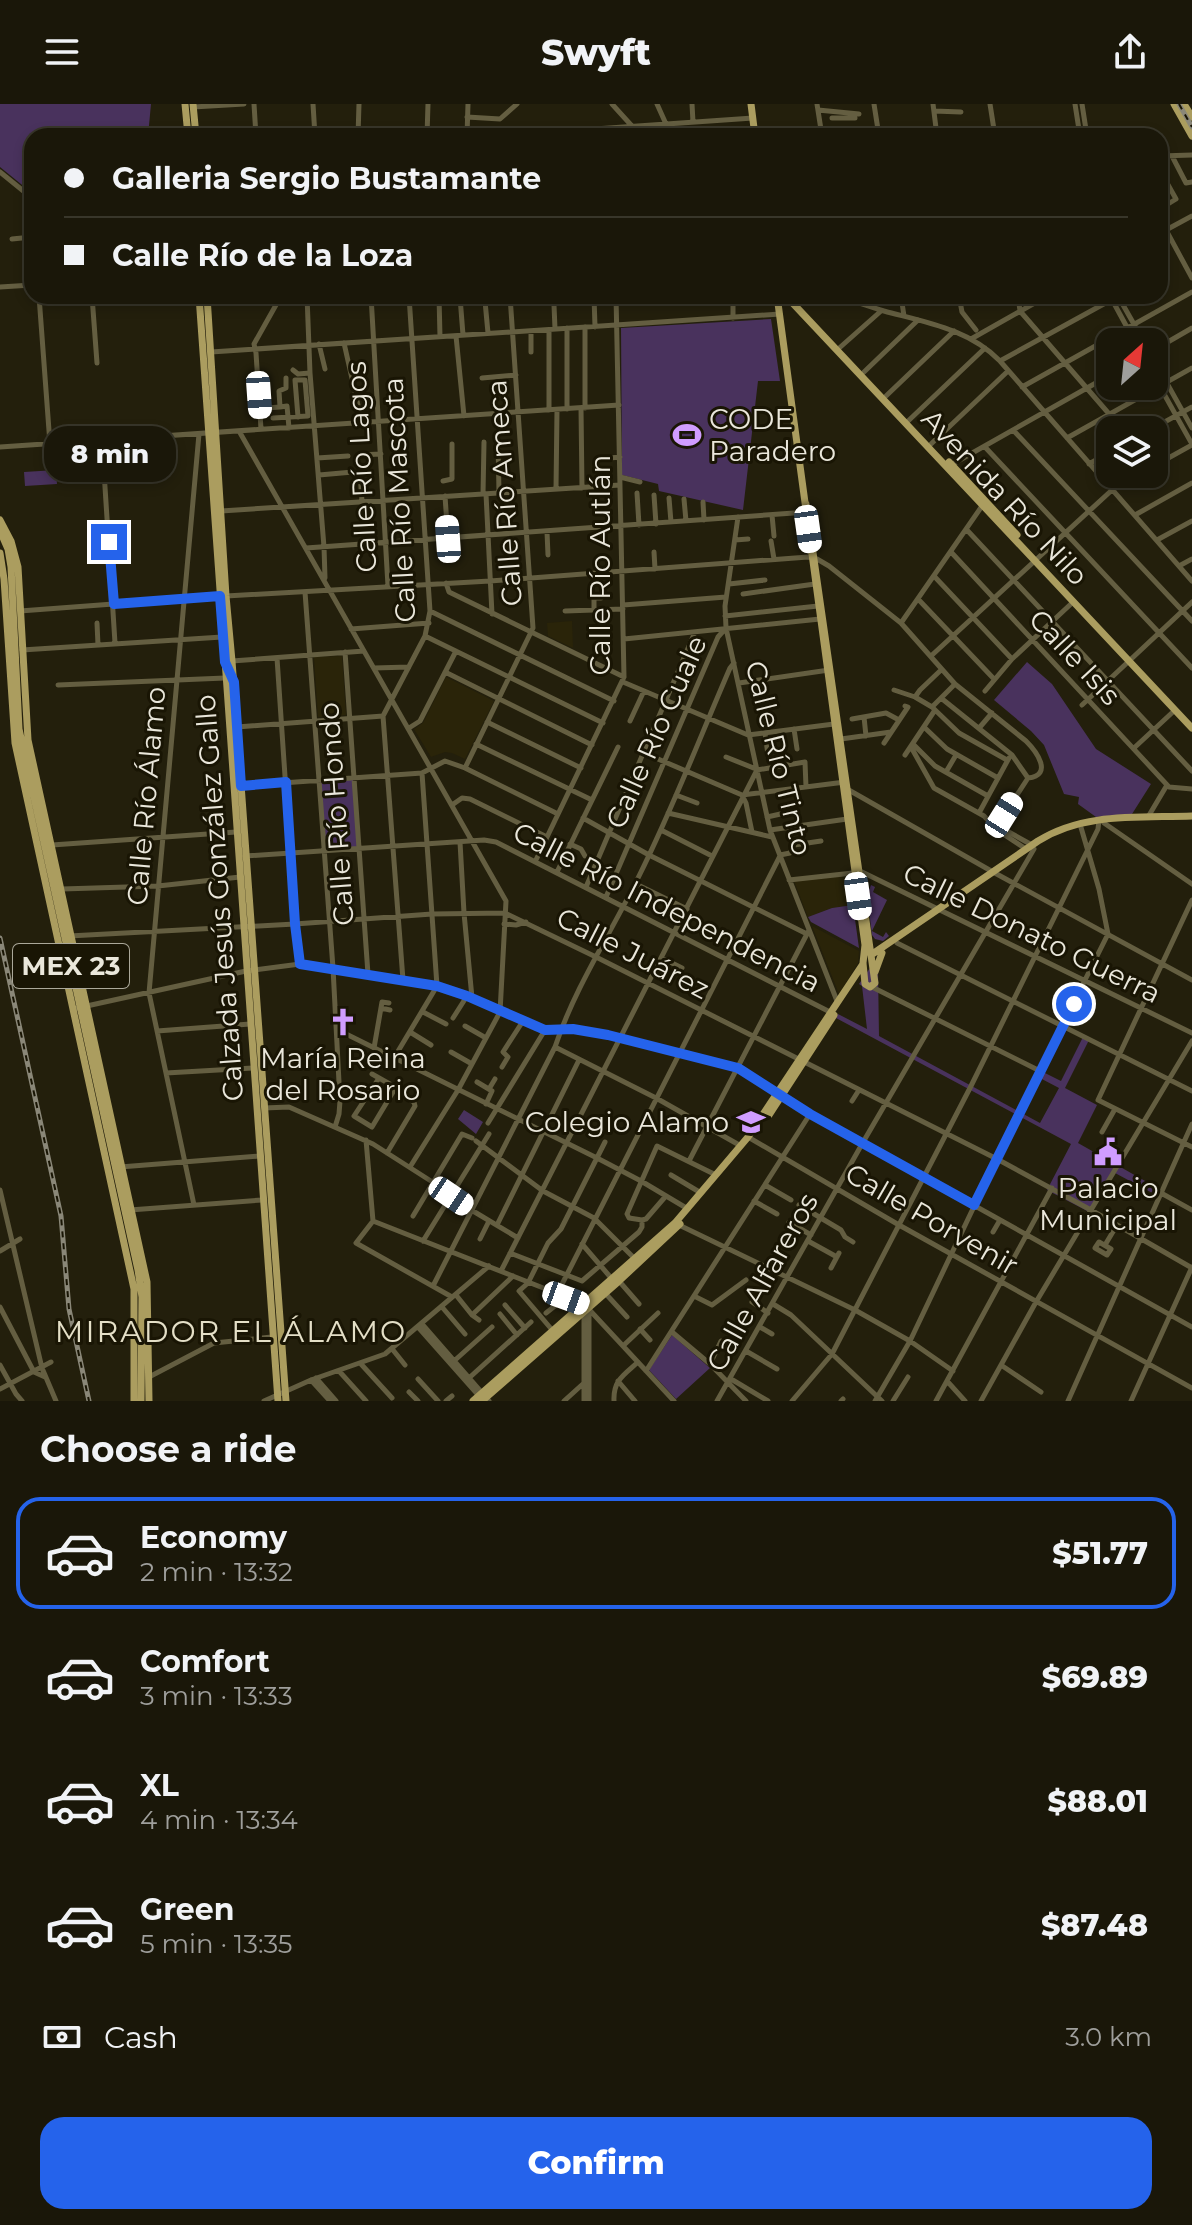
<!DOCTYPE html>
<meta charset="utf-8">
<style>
body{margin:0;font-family:Montserrat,sans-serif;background:#272417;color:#f1f3f6;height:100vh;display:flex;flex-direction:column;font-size:30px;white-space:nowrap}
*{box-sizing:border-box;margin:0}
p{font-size:26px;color:#9f9f9c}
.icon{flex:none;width:44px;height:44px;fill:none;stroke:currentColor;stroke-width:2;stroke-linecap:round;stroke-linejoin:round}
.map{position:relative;height:1297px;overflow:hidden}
.side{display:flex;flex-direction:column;background:#1a1709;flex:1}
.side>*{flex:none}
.hud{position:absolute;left:24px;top:24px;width:1144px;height:176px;border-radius:24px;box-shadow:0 4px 12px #0003,0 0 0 2px #38362a;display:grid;align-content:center;height:176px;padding:0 40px;background:#1a1709}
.needle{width:52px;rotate:27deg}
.buttons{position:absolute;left:1096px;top:224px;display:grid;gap:16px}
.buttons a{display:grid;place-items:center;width:72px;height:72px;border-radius:16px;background:#1a1709;box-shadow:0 4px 12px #0003,0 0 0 2px #38362a;font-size:40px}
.end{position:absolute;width:36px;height:36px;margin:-18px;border:10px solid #2563eb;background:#fff;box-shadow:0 0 0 4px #fff}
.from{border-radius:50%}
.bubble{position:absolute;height:56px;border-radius:24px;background:#1a1709;box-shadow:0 4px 12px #0003,0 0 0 2px #38362a;font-size:26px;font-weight:800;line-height:56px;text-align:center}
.car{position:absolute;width:24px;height:48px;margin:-24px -12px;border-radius:10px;box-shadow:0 0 6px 2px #0007;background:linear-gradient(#fff 24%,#345 0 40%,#fff 0 76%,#345 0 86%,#fff 0)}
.hud b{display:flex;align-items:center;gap:28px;height:76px;font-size:30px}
.hud b+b{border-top:2px solid #38362a}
.hud i{width:20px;height:20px;background:#f1f3f6}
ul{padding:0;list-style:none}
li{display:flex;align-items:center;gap:24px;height:112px;margin:0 16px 12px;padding:0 24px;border:4px solid transparent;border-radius:24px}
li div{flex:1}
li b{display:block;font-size:30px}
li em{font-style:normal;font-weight:800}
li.on{border-color:#2563eb}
li>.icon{width:72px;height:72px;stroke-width:1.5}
h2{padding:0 40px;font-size:36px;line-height:96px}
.pay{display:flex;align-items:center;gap:20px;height:88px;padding:0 40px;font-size:30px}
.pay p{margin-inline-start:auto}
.button{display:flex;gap:16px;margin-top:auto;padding:16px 40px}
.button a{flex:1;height:92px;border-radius:24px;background:#2563eb;color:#fff;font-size:32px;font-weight:800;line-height:92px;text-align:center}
header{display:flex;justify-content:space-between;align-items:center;height:104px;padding:0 40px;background:#1a1709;font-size:36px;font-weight:800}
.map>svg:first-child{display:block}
</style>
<header><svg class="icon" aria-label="menu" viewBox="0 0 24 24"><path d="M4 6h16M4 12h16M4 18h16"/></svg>Swyft<svg class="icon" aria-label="share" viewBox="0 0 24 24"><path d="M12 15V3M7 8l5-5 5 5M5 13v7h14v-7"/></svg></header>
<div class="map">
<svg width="1192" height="1297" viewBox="0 0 1192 1297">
<rect width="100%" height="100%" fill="#231f0c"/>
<path fill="#2a2409" d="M572 517 573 544 548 532 547 519Z
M342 552 346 611 318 613 314 553Z
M446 573 494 597 465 655 452 649 445 648 431 653 414 625 423 619Z
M842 771 848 776 853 801 832 804 808 813 794 777Z
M812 822 859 847 858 859 839 890Z"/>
<path fill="#49325d" d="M0 0H151L148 32H32V89L0 63Z
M771 215 780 277H758L743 406 659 387 658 380 622 371 621 224Z
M56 366 57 380 25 382 24 368Z
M1027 558 1052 580 1096 645 1151 680 1132 710 1096 713 1078 700 1079 693 1064 690 1044 641 1031 627 994 596Z
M353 675 358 743 325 745 320 677Z
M871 781 875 783 873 788 887 796 872 827 883 833 886 828 889 832 883 837 875 835 872 831 867 790 870 789 869 786Z
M853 801 859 844 811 818 808 813 832 804Z
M870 864 878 867 879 932 1040 1019 1059 984 1038 973 1041 967 1061 977 1083 933 1089 936 1065 984 1097 1001 1078 1039 1161 1086 1158 1092 1115 1069 1091 1109 1047 1086 1071 1040 836 914 838 910 867 925 862 882 859 880Z
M464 1006 483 1018 476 1030 458 1015Z
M672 1231 710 1264 676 1295 649 1266Z"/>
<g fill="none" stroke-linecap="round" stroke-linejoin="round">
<path stroke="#645e41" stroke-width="5" d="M254 0 256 32
M313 0 315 32
M612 0 641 32
M657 0 666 20
M692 0 693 18
M817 0 822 32
M874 0 879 32
M933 0 937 32
M990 0 995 32
M1075 0 1080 32
M1082 0 1087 32
M193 3 244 0
M818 6 859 10
M934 7 961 8
M467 13 500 15 517 0
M832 14H855
M358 32 359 0
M427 32 428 0
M467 32 468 0
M492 32 753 14
M1160 52 1192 51
M1172 52 1186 79 1192 78
M0 68 32 94
M1162 70 1176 95
M1161 71 1164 52
M1160 105 1176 95
M1192 112 1166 126 1192 174
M12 135 32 133
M1160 168 1165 165
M0 183 32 181
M39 192 50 340
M92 192 97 259
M307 192 310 269 324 443 325 474
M371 192 388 482
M439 192 440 233
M594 192 595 223
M823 192 839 196
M835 192C852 196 868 202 884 207 925 218 969 225 1000 257L1192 477
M901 192 904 212
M959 192 962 208 976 226
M1018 192 1020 207 1123 326
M1110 192 1135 238
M1118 192 1144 238
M460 193 463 231
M796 193 798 192
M485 197 488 229
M554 201 555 225
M733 214V192
M567 224V305
M549 226V306
M531 227V248
M456 232 464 312
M971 235 1047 192
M344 239 362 319
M319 240 325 265
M837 246 881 207
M1154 246 1192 224
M211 248 780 210
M1154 256 1192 324
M1000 257 1111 196
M293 266 298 270 310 269
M864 268 918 216
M1154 272 1192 340
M286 274V284L279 287 280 303 287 302 289 324
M482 274 516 271
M1022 283 1192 188
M886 292 954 227
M581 304 582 384
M585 304V223
M260 313 267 304 280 303
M273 314 308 312 305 276H295L298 313
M906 319 985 244
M261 325 256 249 254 240 281 192
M1150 326 1192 303
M239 327 506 797 500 908 458 986 410 1063
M1014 327 1192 517
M1067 334 1192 264
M102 336 115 539
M498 337 499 389
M931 340 1008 267
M0 343 619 301
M985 343 1192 564
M317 354 348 352
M358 355 359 351 381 350
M600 355 620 353
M1089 360 1110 348
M951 361 1110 271
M1154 362 1192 341
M360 367 362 398
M319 371 353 368
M620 373 640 378
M443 377 452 375V340
M556 385 557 306
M637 389 639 421
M483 390 484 338
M486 390 492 510
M654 391 656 420
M445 392 448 435
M669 394 671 418
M684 395 686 417
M703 398 704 416
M221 407 620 381
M772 411 774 432
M1135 411 1192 379
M738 413 725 502 726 524 770 726 837 897
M966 425 1192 667
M547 428 548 451
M735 436 748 435
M1157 436 1192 417
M771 437 774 455
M306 444 808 408
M654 448 655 465
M951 448 1169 683 1192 685
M1179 462 1192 455
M934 472 1012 555
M446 479 449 488 624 573
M729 480 765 476
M305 488 333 864 340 997 339 1010 335 1023
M743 490 815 480
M226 492 490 477 808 453 817 455 829 462 901 519 955 580 1026 637C1036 647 1054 671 1028 674L1004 711 1002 718 1007 727 1032 741
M918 495 994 575
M623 501 726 493
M594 506V494H601
M20 507 220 492
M430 507 614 597
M565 507 623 505
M725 512 818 502
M97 519 98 541
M901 519 982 402
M351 525 429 519
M425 532 603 619
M624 535 820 515
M22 546 222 533
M345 548 368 870
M931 552 1112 386 1140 370
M277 554 295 820 300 860
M232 557 364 547
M374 564 409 563
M445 568 592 641
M623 578 748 631 834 620
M739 579 829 566
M58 581 225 574
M894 586 915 593 932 603 959 629 1007 656
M985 587 1012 555 1073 498
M915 593 920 586 941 566
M941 594 1012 651 1028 674
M1082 601 1192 498
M932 603 955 580
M864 613 866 632
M852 615 886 609 899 616
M630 617 644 587
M487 618 581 664
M237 623 383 612
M924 623 947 645 998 674
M980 623 992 609
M409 624 420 617 456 547
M794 625 797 645
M765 629 768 651
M841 635 891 628
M884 639 908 603 905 602
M476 640 592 696
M913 640 935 662 988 692
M911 643 934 684 984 712 997 726 1026 745
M1134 644 1175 606
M644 649 742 691 845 678
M905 651 935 606
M726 653 756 665
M465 664 533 524 510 192
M757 666 805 658 806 683
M946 668 956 651
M241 682 422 669 445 657 465 664 558 710
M847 685 993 768 1192 876
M676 691 697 699
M742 691 746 699 752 728
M452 701 462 694 470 695 547 733
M668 709 772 733
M979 709 1009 654
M767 713 785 709
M1148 713 1167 681
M583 714 649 751 807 830
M1102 715 1104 719 1192 780
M661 726 712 752
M770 726 847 715
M460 738 464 809 472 894
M570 740 581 745 585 752
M52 741 236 728
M780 751 790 749 794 741 821 737
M245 752 484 736 496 738 830 908
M535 758 624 573 616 192
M557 768 618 643
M789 776 862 768 1192 929
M636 780 687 805
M586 783 695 528
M62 785 158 782 240 773
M606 793 718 533 725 525
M1192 796 1098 996 1192 1043
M504 820 516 821 526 818
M588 828 605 836
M69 832 295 820 432 810 505 809 596 853 997 1055 1091 1106 1192 1164
M897 839 1192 987
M662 854 682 864
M403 876 383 612 425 532 430 507 409 192
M872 883 1040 967
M381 904 390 906
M73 905 246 867 300 860 437 882 467 892 545 926 573 925 608 931 738 964 810 1010 1192 1223
M423 908 446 920
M453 914 467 892
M465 922 486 934
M338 926 597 1054 641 1077 688 1105
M157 927 250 920
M410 928 431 941
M555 943 656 994 741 1042
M374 944 382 898 389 899
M451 948 472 960
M394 954 437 882 422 669
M502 963 508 953 503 948 523 917
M166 969 253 964
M372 970 404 988
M379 974 354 1012 372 1023 396 983
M477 978 492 987 486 1000
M489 985 495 975
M852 997 859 986
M264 1004 289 1003 373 1040 434 1079 473 1107 518 1134
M488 1019 545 926
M1102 1028 1115 1005
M748 1033 899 1121 1192 1284
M366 1036 373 1117 356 1139 452 1193
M476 1037 543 1087 594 1114 635 1155
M387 1049 415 1002 414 998 405 993
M689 1057 808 828
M120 1063 259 1052
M671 1071 701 1089
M765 1081 791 1096
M0 1086 42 1264 56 1297
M1161 1089 1192 1106
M754 1097 777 1110
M194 1101 149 889 199 330
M799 1101 841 1126 845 1133 853 1138
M130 1106 262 1096
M413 1112 462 1030 472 1034
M642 1116 629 1114 627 1110 657 1042 716 1071
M373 1117 584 1200 674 1297
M789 1118 811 1131
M497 1121 579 956
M679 1121 855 1206 910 1237 953 1267
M993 1128 1000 1116
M480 1135 489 1117
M423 1137 489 1030
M808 1137 837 1153
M1099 1138 1111 1145 1107 1151 1095 1144Z
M582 1140 612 1175
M1105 1141 1117 1121
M0 1147 20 1135
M510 1149 582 1177 639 1128 642 1123V1116L646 1115 665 1093
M831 1164 839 1149
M501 1167 757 666
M619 1177 639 1200
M433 1182 555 943C575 883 611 829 639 772 673 704 700 633 730 564L734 559
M605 1189 627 1213
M557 1190 780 752
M456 1191 472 1211 479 1216
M694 1192 712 1201 746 1176
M752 1198 768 1209
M773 1200 791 1211 882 1297
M505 1201 525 1224
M0 1203 34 1268 45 1273
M442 1203 465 1230
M589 1203V1297
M546 1209 565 1194
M584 1209V1297
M500 1210 517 1231
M472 1211 513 1172
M422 1220 489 1297
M418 1223 480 1293
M760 1223 772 1230
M640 1225 650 1236
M553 1227 519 1187 528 1179 548 1139 561 1125 605 1038
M672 1228 710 1260 746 1297
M624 1241 658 1209
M393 1246 405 1261
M746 1247 777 1265
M454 1257 492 1223
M361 1260 392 1294
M710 1260 721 1237
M0 1261 16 1290 22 1297
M1001 1261 1041 1288
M339 1267 366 1297
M646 1267 810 1010
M149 1273 214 1239 272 1233
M316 1274 336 1297
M469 1274 531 1218
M418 1275 438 1297
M731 1275 768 1297
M311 1276 330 1297
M618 1277 635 1297
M947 1277 965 1297
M0 1285 51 1258
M409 1288 418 1297
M264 1297 311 1276 385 1250 489 1162
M446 1297 452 1292
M564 1297 584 1279
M614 1297C613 1276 624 1271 638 1258
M717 1297 862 1040 1034 745
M792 1297 832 1250 970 984 1098 725 1099 716
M841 1297 843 1295
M875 1297 910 1237 1018 1010 1108 830 1099 785 1080 720
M893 1297 908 1273
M936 1297 1052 1084
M981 1297 1036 1198 1192 937
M1068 1297 1192 1020
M1131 1297 1192 1163"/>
<path stroke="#ab9d5f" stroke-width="7" d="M185 0 188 32
M193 0 196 32
M751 0 755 32
M1174 0 1192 32
M1184 0 1192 13
M199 192 278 1297
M207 192 226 492 232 557 286 1297
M777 192 865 841 863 859 865 880 870 883 875 879 806 400
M786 192 1192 624
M949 358 1017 431
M0 416 11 437 18 463 28 636 147 1178 149 1297
M0 427 8 445 11 463 19 625 138 1166 142 1193 141 1297
M0 449 4 475 15 639 134 1185V1297
M871 851 1038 737C1084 708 1140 714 1192 712
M875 868 882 849
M769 1011 834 911
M473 1297 675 1119 748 1033 863 860
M482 1297 619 1177 680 1120"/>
<defs>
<path id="rail" d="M1179 0 1192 23
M0 834 61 1112 69 1205 89 1297"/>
</defs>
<use href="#rail" stroke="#8a8778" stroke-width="5"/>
<use href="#rail" stroke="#191504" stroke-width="2" stroke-dasharray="6" stroke-linecap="butt"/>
</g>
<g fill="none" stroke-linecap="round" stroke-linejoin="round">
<path stroke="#2563eb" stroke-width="10" d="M109 438 114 500 220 492 225 558 234 578 241 682 286 678 295 820 300 860 437 882 467 892 545 926 573 925 608 931 738 964 810 1010 974 1101 1074 900"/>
</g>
<defs>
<symbol id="stadium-bare" viewBox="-9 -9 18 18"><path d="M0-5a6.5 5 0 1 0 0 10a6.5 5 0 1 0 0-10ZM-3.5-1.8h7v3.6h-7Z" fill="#d09dff" stroke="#191504" stroke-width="2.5" paint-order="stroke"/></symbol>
<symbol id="church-bare" viewBox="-9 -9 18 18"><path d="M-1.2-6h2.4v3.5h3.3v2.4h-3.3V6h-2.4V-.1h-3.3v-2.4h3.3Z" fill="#d09dff" stroke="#191504" stroke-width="2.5" paint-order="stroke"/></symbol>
<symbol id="university-bare" viewBox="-9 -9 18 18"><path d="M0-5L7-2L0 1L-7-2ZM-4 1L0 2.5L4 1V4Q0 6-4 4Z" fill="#d09dff" stroke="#191504" stroke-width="2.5" paint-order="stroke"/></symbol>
<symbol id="civic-bare" viewBox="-9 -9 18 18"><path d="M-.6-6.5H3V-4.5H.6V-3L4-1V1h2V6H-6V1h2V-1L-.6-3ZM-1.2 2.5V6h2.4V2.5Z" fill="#d09dff" stroke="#191504" stroke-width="2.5" paint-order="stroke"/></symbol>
</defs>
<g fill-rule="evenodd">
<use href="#stadium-bare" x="667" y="311" width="40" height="40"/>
<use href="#church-bare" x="323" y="898" width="40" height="40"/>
<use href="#university-bare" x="731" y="998" width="40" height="40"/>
<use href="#civic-bare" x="1088" y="1028" width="40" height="40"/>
</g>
<g text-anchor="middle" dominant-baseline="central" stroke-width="6" stroke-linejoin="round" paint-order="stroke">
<rect fill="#191504" stroke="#aba89a" stroke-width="2" x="13" y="840" width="116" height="44" rx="6"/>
<g font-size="26" font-weight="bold" fill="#eae7db">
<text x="71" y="862">MEX 23</text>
</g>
<g font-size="28" fill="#eae7db" stroke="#191504">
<text x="709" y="315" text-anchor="start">CODE<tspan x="709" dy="32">Paradero</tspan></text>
<text x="343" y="954">María Reina<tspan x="343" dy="32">del Rosario</tspan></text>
<text x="729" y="1018" text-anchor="end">Colegio Alamo</text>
<text x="1108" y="1084">Palacio<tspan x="1108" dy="32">Municipal</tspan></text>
</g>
<g font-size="28" fill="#eae7db" stroke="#191504">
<text transform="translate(361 363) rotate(-93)">Calle Río Lagos</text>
<text transform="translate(504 389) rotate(-94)">Calle Río Ameca</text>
<text transform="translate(1005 393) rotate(47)">Avenida Río Nilo</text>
<text transform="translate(399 396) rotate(-93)">Calle Río Mascota</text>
<text transform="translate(600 461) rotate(-90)">Calle Río Autlán</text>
<text transform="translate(1075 553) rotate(47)">Calle Isis</text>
<text transform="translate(656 628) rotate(-66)">Calle Río Cuale</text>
<text transform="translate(779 654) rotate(76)">Calle Río Tinto</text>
<text transform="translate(146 692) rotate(-85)">Calle Río Álamo</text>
<text transform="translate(336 710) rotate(-94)">Calle Río Hondo</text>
<text transform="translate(219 794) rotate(-94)">Calzada Jesús González Gallo</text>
<text transform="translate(667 803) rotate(27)">Calle Río Independencia</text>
<text transform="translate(1032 829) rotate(26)">Calle Donato Guerra</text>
<text transform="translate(633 849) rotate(27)">Calle Juárez</text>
<text transform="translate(932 1115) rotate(30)">Calle Porvenir</text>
<text transform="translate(762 1178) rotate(-61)">Calle Alfareros</text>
</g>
<g font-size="30" letter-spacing="2" fill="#e4dfc7" stroke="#191504">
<text x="231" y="1227">MIRADOR EL ÁLAMO</text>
</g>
</g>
</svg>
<div class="buttons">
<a><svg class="needle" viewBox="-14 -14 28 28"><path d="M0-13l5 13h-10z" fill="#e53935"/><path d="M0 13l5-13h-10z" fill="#9f9f9c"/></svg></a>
<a><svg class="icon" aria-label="layers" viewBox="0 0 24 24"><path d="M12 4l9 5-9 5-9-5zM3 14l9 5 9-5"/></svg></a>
</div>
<i class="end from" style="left:1074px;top:900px"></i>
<i class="end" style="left:109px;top:438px"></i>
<div class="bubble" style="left:44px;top:322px;width:132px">8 min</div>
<i class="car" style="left:259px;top:291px;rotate:176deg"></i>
<i class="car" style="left:808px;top:425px;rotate:172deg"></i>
<i class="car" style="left:448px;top:435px;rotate:356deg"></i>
<i class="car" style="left:1004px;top:711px;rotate:32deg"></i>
<i class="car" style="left:858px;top:792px;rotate:172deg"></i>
<i class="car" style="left:451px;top:1092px;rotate:124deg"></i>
<i class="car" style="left:566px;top:1194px;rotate:110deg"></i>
<div class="hud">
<b><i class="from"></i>Galleria Sergio Bustamante</b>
<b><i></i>Calle Río de la Loza</b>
</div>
</div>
<section class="side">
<h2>Choose a ride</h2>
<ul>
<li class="on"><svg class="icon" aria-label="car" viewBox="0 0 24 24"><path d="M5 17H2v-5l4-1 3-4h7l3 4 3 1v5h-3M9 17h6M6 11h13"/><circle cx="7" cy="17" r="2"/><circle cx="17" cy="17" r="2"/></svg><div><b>Economy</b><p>2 min · 13:32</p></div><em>$51.77</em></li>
<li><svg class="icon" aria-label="car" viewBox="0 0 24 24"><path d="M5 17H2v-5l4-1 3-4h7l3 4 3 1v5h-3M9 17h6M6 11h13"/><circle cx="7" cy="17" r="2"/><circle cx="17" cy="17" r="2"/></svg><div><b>Comfort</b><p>3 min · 13:33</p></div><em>$69.89</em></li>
<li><svg class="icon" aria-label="car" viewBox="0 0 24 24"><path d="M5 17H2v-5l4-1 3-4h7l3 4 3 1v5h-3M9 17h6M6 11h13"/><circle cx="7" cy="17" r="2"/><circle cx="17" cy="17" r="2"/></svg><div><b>XL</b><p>4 min · 13:34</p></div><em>$88.01</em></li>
<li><svg class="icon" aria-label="car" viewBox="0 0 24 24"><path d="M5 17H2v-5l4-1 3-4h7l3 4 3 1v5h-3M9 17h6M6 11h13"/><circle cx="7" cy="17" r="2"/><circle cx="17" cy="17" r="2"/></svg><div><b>Green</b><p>5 min · 13:35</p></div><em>$87.48</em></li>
</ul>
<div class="pay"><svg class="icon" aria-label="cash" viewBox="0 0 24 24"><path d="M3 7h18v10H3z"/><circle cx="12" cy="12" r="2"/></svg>Cash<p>3.0 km</p></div>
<div class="button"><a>Confirm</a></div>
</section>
